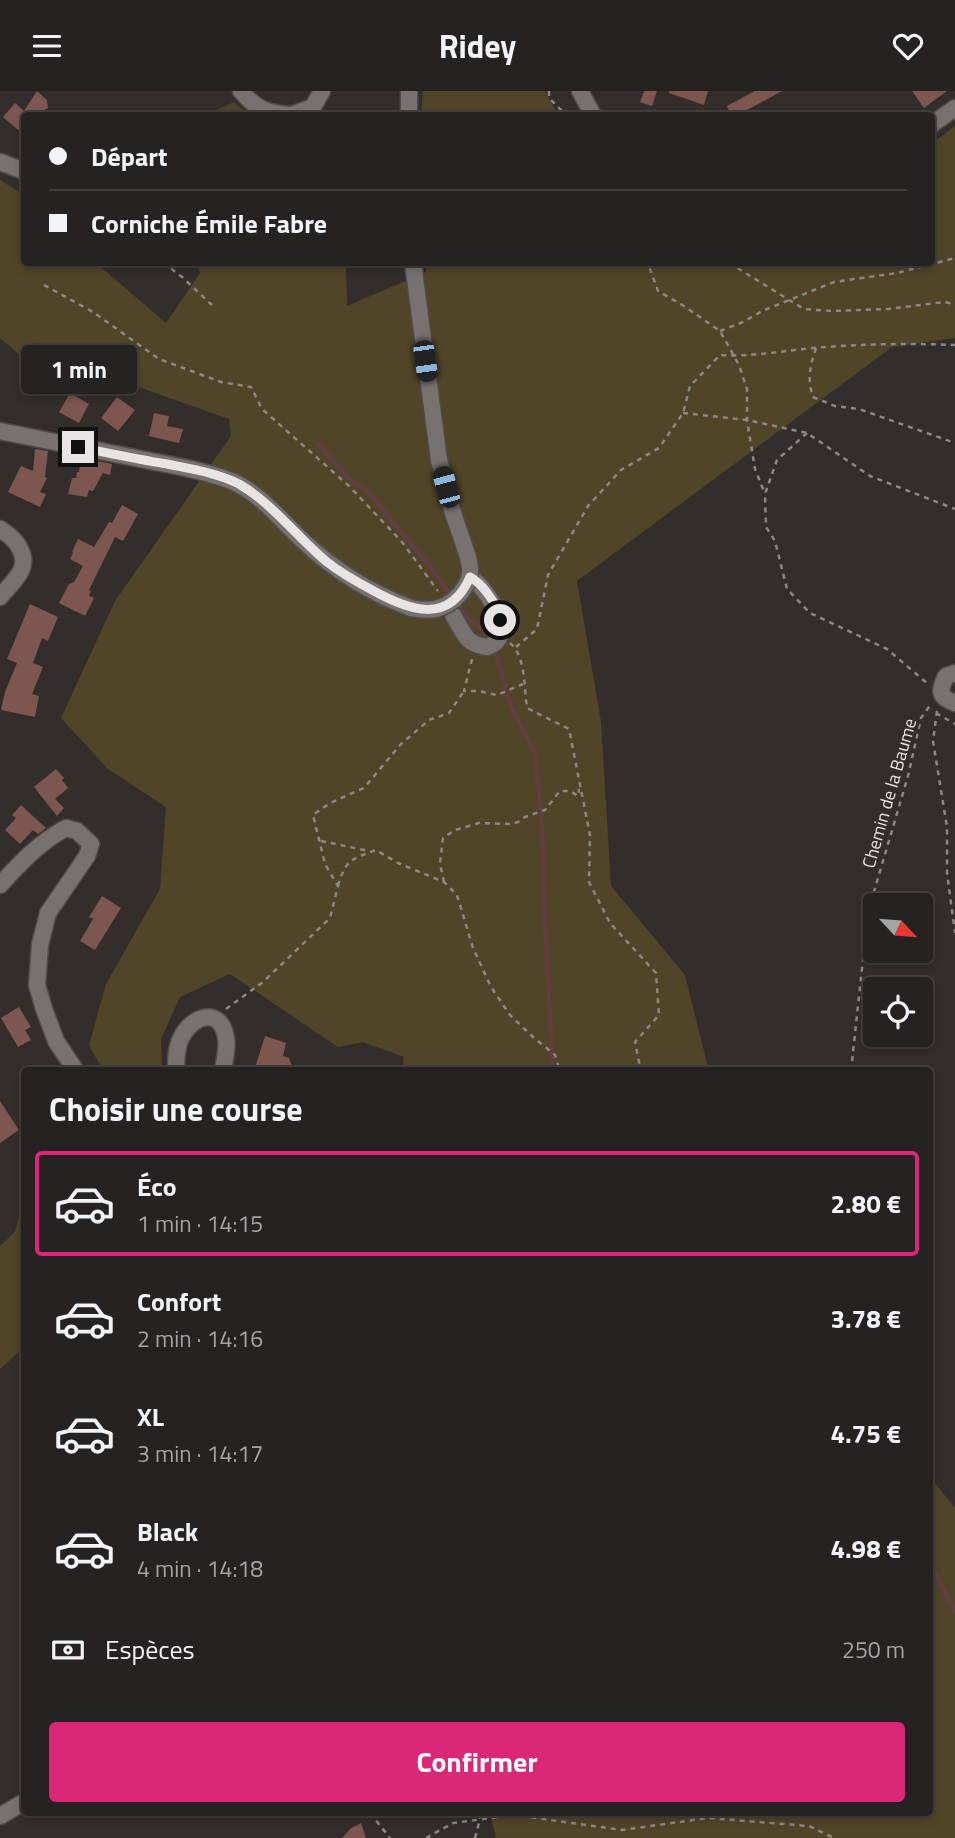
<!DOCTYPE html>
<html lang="fr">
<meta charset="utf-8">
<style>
body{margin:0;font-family:"Titillium Web",sans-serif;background:#2e2a2a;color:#f1f3f6;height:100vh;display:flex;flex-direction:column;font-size:26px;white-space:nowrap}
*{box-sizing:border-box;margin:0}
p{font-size:23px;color:#a4a4a5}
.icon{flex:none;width:38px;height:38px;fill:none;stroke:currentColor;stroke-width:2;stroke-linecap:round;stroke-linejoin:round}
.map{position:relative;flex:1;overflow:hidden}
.sheet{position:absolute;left:21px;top:976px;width:912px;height:749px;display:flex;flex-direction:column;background:#262221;border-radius:7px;box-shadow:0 4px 10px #0003,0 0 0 2px #423f3f}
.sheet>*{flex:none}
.top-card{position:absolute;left:21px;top:21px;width:914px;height:154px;border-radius:7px;box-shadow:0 4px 10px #0003,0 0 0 2px #423f3f;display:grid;align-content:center;height:154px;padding:0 28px;background:#262221}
.needle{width:46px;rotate:116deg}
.buttons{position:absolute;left:863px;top:802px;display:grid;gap:14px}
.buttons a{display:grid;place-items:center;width:70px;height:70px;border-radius:7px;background:#262221;box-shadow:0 4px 10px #0003,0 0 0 2px #423f3f;font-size:35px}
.end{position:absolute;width:32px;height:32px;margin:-16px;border:9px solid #e7e4e3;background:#111;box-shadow:0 0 0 4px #111}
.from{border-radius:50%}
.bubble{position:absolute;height:49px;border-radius:7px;background:#262221;box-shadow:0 4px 10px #0003,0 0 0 2px #423f3f;font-size:23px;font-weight:700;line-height:49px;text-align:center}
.car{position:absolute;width:21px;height:42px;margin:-21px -10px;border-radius:9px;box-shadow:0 0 5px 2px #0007;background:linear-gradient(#222 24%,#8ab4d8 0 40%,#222 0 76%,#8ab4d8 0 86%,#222 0)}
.top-card b{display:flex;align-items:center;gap:24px;height:66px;font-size:26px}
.top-card b+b{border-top:2px solid #423f3f}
.top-card i{width:18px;height:18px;background:#f1f3f6}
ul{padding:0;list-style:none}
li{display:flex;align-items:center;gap:21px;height:105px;margin:0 14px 10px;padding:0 14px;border:4px solid transparent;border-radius:7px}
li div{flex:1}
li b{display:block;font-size:26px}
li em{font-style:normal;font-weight:700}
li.current{border-color:#db2777}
li>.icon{width:63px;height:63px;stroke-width:1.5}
h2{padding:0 28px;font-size:32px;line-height:84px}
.pay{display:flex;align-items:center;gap:18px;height:77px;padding:0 28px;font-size:26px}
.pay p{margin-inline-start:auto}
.cta{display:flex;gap:14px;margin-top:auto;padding:14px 28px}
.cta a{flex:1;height:80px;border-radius:7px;background:#db2777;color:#fff;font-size:28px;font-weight:700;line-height:80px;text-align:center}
header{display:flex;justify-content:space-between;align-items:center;height:91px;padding:0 28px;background:#262221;font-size:32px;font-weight:700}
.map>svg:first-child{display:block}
</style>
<header><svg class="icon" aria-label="menu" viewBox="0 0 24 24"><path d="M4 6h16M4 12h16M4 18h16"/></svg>Ridey<svg class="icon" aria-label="heart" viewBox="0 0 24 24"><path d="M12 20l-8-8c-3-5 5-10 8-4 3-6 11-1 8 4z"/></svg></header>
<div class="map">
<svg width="955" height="1747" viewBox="0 0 955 1747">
<rect width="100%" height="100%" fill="#332e2c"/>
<path fill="#514528" d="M423 0H545L558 24H421Z
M234 11 249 24H122V19L215 20Z
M955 35V247L892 256 577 490 601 631 611 795 685 884 709 980H402L404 966 363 951 338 956 230 883 180 906 161 948 162 980H103L89 954 106 893 160 798 166 716 108 678 61 627 115 510 231 345 229 328 62 269 48 288 0 247V89L24 104V172H96L166 232 200 182 197 172H344L346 174 347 215 426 181V172H931V53Z
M24 1106V1256L0 1278V1155L15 1141Z
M929 1385 955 1417V1747H496L490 1722H929Z"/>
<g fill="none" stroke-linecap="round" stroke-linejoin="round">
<path stroke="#623e42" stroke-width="4.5" d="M318 353 351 390 369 402 427 472 465 524 492 547
M496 563 511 616 535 662 542 736 545 834 553 980
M929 1471 955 1521"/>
</g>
<path fill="#7c564f" d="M37 0 47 9 48 17 34 24H24V44L3 26 15 12 24 20Z
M644 0H657L652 15 640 11Z
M669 0H708L704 14 669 2Z
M755 0H782L738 24H731L727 15Z
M912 0H947L924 17Z
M70 302 89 313 79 332 59 321Z
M117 306 135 319 118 340 101 327Z
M154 322 169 325 167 335 183 338 179 352 149 345Z
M35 358 48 360 45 386 47 387 40 401 46 403 40 416 8 401 21 375 33 380Z
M81 367 112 373 110 384 103 382 93 400 89 399 87 406 68 403 72 387H76L77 381H79Z
M122 414 138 423 123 450 115 446 89 499 91 500 89 505 94 507 85 525 59 512 69 493 74 491 83 475 70 468 73 462 72 461 78 448 94 456 109 431 112 432Z
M30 513 58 526 48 550 42 547 33 572 43 576 32 603 39 605 35 626 1 619 5 601 17 572 7 568Z
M56 678 64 687 62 689 68 697 55 708 64 717 57 725 34 696Z
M21 714 46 737 38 743 33 739 20 753 5 739 16 727 12 724Z
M102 805 121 817 95 859 80 850 93 828 89 826Z
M19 916 31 936 25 939 31 949 18 956 1 927Z
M265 945 286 952 283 965 289 967 294 980H254Z
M0 1010 19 1039 0 1052Z
M361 1732 366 1747H342L350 1738Z"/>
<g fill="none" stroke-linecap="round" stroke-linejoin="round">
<defs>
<path id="minor" d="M241 0C256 18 266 22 289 24
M580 0 593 24
M292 24 313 16 322 0
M409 24V0
M931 34 955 17
M0 71 24 80
M413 172 439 369 453 422 468 466
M0 340 186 377C203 381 222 385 238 393 263 406 282 430 302 449 334 479 370 502 411 517
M0 438C9 444 16 449 20 458 31 478 12 491 0 506
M453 524C464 542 465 553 487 556 491 554 495 553 497 550 511 534 484 494 470 486
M955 582 946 585C939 601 938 605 955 612
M0 794C20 772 40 751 66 737L77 740 91 753 87 765 48 822 40 854 37 894 44 918 56 950 76 980
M176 980C176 969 176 957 181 947 192 924 221 915 226 947 228 957 224 970 223 980
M0 1725 24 1711"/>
</defs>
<use href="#minor" stroke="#4f4c4b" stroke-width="19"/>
<path stroke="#8b8785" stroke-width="2.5" stroke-dasharray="5 5" stroke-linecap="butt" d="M549 0V7L566 24
M163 172 181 185 212 214
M641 172 650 178 658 200 684 215 720 240 739 274 747 298V329L755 378 765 403
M729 172 804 218 831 220 888 218 944 211 955 213
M44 194 93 221 159 268 221 291 251 296 262 318 349 395 402 451 438 500
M720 240 743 231 762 220 834 191 897 182 955 167
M816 257C810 275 807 287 813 306L835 315 859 318 955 352
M683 322 747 329 807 342 870 385 955 418
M807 342 777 369 765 403 766 436 775 450 787 498 810 522 887 558 928 593
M510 552C526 565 524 598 527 617L569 638 590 744 589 791 610 832 656 882 659 924 635 951 639 971 642 980
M516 556 537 538 548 484 588 415 621 379 659 357 683 322 690 295 720 264C751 266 782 260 813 257 860 253 908 252 955 254
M472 568 464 600H479L497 604 523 593
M937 620 933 650 947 736V782L955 842
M936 622 955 633
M321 750 369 760
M444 791 440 773 443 747 455 739 479 732 511 733 518 731 525 726 545 719 560 700H570L578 705 579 698
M338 795C346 768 350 769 376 759L398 772 444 791 457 804 473 857 491 896 510 924 533 946 555 964 560 980
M226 918 263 891 330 827 338 795 325 773 313 724 330 712 364 697 401 653 429 629 449 622 464 600
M851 980 868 821 908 685 921 627 931 613
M370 1722 390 1747
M426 1747 453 1732 514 1724 622 1739 708 1727 809 1735 834 1747
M475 1747 480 1728 478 1722"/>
<use href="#minor" stroke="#777270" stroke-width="16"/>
<defs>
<path id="minor-bridge" d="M411 517C430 521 445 519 459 504 464 498 469 491 470 483 471 478 469 472 468 466"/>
</defs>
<use href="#minor-bridge" stroke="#4f4c4b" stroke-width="19" stroke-linecap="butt"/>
<use href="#minor-bridge" stroke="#777270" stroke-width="16"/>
</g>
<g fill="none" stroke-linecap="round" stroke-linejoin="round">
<path stroke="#e7e4e3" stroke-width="9" d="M78 356C108 362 137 368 167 373 191 378 218 382 239 393 272 412 298 447 327 471 341 482 357 491 372 499 408 519 449 535 470 486 483 493 498 514 500 529"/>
</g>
<g text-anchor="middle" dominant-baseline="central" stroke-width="7" stroke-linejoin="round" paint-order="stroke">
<g font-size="18" fill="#e7e4e3" stroke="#332e2c">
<text transform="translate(889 702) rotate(-74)">Chemin de la Baume</text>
</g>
</g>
</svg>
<div class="buttons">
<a><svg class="needle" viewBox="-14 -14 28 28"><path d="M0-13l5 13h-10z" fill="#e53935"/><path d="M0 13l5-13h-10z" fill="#a4a4a5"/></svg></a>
<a><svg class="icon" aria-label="locate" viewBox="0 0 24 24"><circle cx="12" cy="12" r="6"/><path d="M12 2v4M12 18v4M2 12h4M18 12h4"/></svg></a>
</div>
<i class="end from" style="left:500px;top:529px"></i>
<i class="end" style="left:78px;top:356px"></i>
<div class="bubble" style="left:21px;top:254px;width:116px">1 min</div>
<i class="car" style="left:425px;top:270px;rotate:172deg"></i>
<i class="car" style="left:446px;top:396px;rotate:345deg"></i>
<div class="top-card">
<b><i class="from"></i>Départ</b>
<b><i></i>Corniche Émile Fabre</b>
</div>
<section class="sheet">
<h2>Choisir une course</h2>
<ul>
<li class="current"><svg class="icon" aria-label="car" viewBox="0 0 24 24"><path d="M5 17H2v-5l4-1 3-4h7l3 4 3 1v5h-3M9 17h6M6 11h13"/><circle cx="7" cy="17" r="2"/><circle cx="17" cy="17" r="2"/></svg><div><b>Éco</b><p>1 min · 14:15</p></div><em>2.80 €</em></li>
<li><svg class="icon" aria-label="car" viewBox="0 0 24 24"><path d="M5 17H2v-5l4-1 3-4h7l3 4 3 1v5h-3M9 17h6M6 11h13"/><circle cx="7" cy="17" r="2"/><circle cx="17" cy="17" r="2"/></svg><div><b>Confort</b><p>2 min · 14:16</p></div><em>3.78 €</em></li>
<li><svg class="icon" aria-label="car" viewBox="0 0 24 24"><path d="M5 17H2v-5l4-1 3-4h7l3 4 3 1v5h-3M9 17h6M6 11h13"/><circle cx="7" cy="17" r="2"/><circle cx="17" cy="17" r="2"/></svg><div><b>XL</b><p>3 min · 14:17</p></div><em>4.75 €</em></li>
<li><svg class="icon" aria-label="car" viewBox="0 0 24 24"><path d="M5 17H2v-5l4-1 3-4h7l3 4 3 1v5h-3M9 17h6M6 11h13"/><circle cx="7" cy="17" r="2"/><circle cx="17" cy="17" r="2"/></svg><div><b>Black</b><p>4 min · 14:18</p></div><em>4.98 €</em></li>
</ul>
<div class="pay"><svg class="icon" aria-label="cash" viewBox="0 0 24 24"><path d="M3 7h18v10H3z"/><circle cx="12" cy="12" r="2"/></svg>Espèces<p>250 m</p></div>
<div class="cta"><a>Confirmer</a></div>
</section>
</div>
